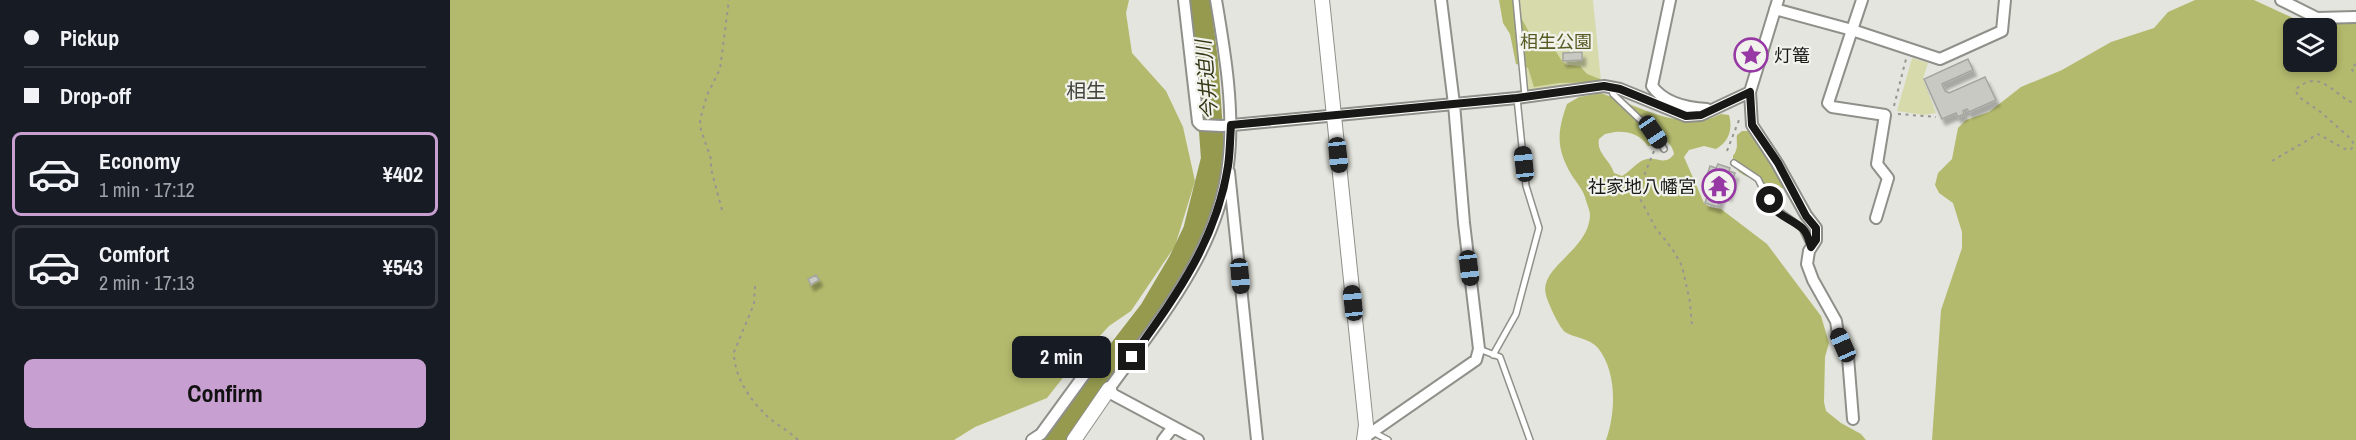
<!DOCTYPE html>
<meta charset="utf-8">
<style>
body{margin:0;font-family:"Archivo Narrow","Noto Sans JP",sans-serif;background:#20242c;color:#f1f3f6;height:100vh;display:flex;flex-direction:column;font-size:22px;white-space:nowrap}
*{box-sizing:border-box;margin:0}
p{font-size:20px;color:#9ea1a6}
.icon{flex:none;width:33px;height:33px;fill:none;stroke:currentColor;stroke-width:2;stroke-linecap:round;stroke-linejoin:round}
.map{position:relative;flex:1;overflow:hidden}
.details{display:flex;flex-direction:column;background:#171b24;width:450px}
.details>*{flex:none}
.top-card{display:grid;align-content:center;height:132px;padding:0 24px;background:#171b24}
.fabs{position:absolute;left:1833px;top:18px;display:grid;gap:12px}
.fabs a{display:grid;place-items:center;width:54px;height:54px;border-radius:9px;background:#171b24;box-shadow:0 3px 9px #0003;font-size:30px}
.end{position:absolute;width:27px;height:27px;margin:-14px;border:8px solid #181816;background:#fff;box-shadow:0 0 0 3px #fff}
.from{border-radius:50%}
.bubble{position:absolute;height:42px;border-radius:9px;background:#171b24;box-shadow:0 3px 9px #0003;font-size:20px;font-weight:700;line-height:42px;text-align:center}
.car{position:absolute;width:18px;height:36px;margin:-18px -9px;border-radius:8px;box-shadow:0 0 4px 2px #0007;background:linear-gradient(#222 24%,#8ab4d8 0 40%,#222 0 76%,#8ab4d8 0 86%,#222 0)}
.top-card b{display:flex;align-items:center;gap:21px;height:57px;font-size:22px}
.top-card b+b{border-top:2px solid #363941}
.top-card i{width:15px;height:15px;background:#f1f3f6}
ul{padding:0;list-style:none}
li{display:flex;align-items:center;gap:18px;height:84px;margin:0 12px 9px;padding:0 12px;border:3px solid #363941;border-radius:9px}
li div{flex:1}
li b{display:block;font-size:22px}
li em{font-style:normal;font-weight:700}
li.active{border-color:#c89fd1}
li>.icon{width:54px;height:54px;stroke-width:1.5}
.action{display:flex;gap:12px;margin-top:auto;padding:12px 24px}
.action a{flex:1;height:69px;border-radius:9px;background:#c89fd1;color:#111;font-size:24px;font-weight:700;line-height:69px;text-align:center}
main{display:flex;flex:1;min-height:0}
.map>svg:first-child{display:block}
</style>
<main>
<section class="details">
<div class="top-card">
<b><i class="from"></i>Pickup</b>
<b><i></i>Drop-off</b>
</div>
<ul>
<li class="active"><svg class="icon" aria-label="car" viewBox="0 0 24 24"><path d="M5 17H2v-5l4-1 3-4h7l3 4 3 1v5h-3M9 17h6M6 11h13"/><circle cx="7" cy="17" r="2"/><circle cx="17" cy="17" r="2"/></svg><div><b>Economy</b><p>1 min · 17:12</p></div><em>¥402</em></li>
<li><svg class="icon" aria-label="car" viewBox="0 0 24 24"><path d="M5 17H2v-5l4-1 3-4h7l3 4 3 1v5h-3M9 17h6M6 11h13"/><circle cx="7" cy="17" r="2"/><circle cx="17" cy="17" r="2"/></svg><div><b>Comfort</b><p>2 min · 17:13</p></div><em>¥543</em></li>
</ul>
<div class="action"><a>Confirm</a></div>
</section>
<div class="map">
<svg width="1906" height="440" viewBox="0 0 1906 440">
<defs>
<filter id="shadow"><feDropShadow dx="3.5" dy="6" stdDeviation="1.5" flood-color="#0004"/></filter>
</defs>
<rect width="100%" height="100%" fill="#e4e5de"/>
<path fill="#d7dbac" d="M1057 0H1143L1151 81 1070 91 1071 70Z
M1462 58 1478 63 1473 79 1486 113 1474 115 1447 111Z"/>
<path fill="#b4ba6d" fill-rule="evenodd" d="M0 0H679L676 13 682 53 716 91 733 127 745 181 725 246 681 311 659 326 623 365 597 398 525 427 504 440H0Z
M1049 0H1062L1083 40 1099 41 1112 61 1117 65 1130 66 1137 74 1150 79 1153 82 1109 83 1084 87 1078 68 1066 64 1060 34 1053 23Z
M1745 0H1804L1845 19 1865 25 1906 22V440H1482L1491 310 1512 248V232L1503 203 1489 193 1485 185 1488 173 1502 159 1508 128 1516 120 1539 112 1571 87 1612 70 1661 42 1704 28 1718 12ZM1844 28H1876V62H1844Z
M1151 93C1188 106 1233 133 1271 114L1279 115C1283 129 1279 142 1266 149L1254 146 1239 150 1234 157 1254 203 1260 207 1271 209 1317 244 1371 316 1379 343 1375 357 1374 402 1376 411 1391 423 1411 434 1416 440H1156C1166 412 1167 372 1148 348 1140 338 1124 338 1115 332 1109 327 1098 303 1096 295 1088 267 1139 251 1140 215 1140 210 1136 202 1135 197 1132 188 1126 182 1121 174 1106 148 1107 132 1117 104L1129 97ZM1165 132C1179 131 1190 135 1198 146H1203L1209 137C1217 139 1223 147 1224 154 1216 166 1208 157 1197 159 1187 161 1181 171 1172 176L1164 173C1160 160 1146 153 1149 139L1155 134Z
M1292 131H1299L1306 135 1334 183 1333 188 1330 191 1320 192 1317 197 1313 198 1309 188 1313 183 1311 178 1309 177C1299 181 1283 171 1283 160 1283 151 1284 158 1286 150 1288 146 1286 140 1287 135Z"/>
<g fill="none" stroke-linecap="round" stroke-linejoin="round">
<path stroke="#959a4f" stroke-width="24" d="M606 440 660 364 701 311 730 262 745 231 763 159 756 61 748 0"/>
</g>
<path fill="#c8c9c3" stroke="#a4a59f" stroke-width="1.5" filter="url(#shadow)" d="M1132 52V60L1113 61V53Z
M1518 59 1523 70 1492 84 1495 91 1499 93 1535 77 1546 100 1519 112 1517 109 1513 111 1514 114 1508 117 1506 113 1492 119 1474 79Z
M1268 164 1280 168 1279 171 1285 173 1278 195 1272 193 1268 207 1255 203 1260 187 1254 185 1260 166 1266 168Z
M366 275 369 280 361 285 358 279Z"/>
<g fill="none" stroke-linecap="round" stroke-linejoin="round">
<defs>
<path id="service" d="M1066 0 1075 96
M1161 88 1163 94 1203 132 1214 149
M1284 163 1308 179 1321 205 1352 228 1361 247
M1029 349 1050 357 1080 440
M1043 355 1066 314 1089 228 1076 186 1067 98
M923 432 938 440"/>
<path id="minor" d="M734 0 748 122 751 125 772 126 1067 98 1154 86 1170 89 1236 116 1251 115 1300 92 1328 0
M1220 0 1202 86C1214 103 1237 108 1257 109
M1831 0 1867 18 1906 17
M1325 9 1402 30 1412 0
M1300 92 1302 125 1327 163 1356 215 1366 228V240L1359 251 1357 264 1363 280 1386 321 1388 334 1398 357 1403 419
M779 172 807 440
M1426 218 1438 178 1427 164 1435 115 1382 107 1378 103 1402 30 1490 59 1552 31 1555 0
M915 437 1026 360 1029 349 1014 223 1004 104 991 0
M582 440 591 434 653 349
M713 440 723 427
M748 440 664 395 659 389C708 321 768 251 778 165 785 111 775 53 766 0"/>
<path id="tertiary" d="M872 0 916 425 914 440
M624 440 659 389"/>
</defs>
<use href="#service" stroke="#8f908a" stroke-width="8"/>
<use href="#minor" stroke="#8f908a" stroke-width="14"/>
<use href="#tertiary" stroke="#8f908a" stroke-width="16"/>
<path stroke="#969691" stroke-width="2" stroke-dasharray="3 4.5" stroke-linecap="butt" d="M1906 64 1901 68 1906 75
M1444 106 1456 59
M1448 114 1486 117
M1204 151 1187 193 1205 227 1223 250 1232 266 1240 302 1242 326
M1277 151 1289 120
M1822 161 1868 134 1895 149 1900 150 1904 146 1902 140 1872 113 1849 97 1845 90C1871 66 1884 97 1906 104
M272 210 261 169V159L251 130 250 120 257 95 270 69 279 0
M305 286 304 304 284 352C284 377 300 400 318 417 327 425 339 431 348 440"/>
<use href="#service" stroke="#fff" stroke-width="5"/>
<use href="#minor" stroke="#fff" stroke-width="10"/>
<use href="#tertiary" stroke="#fff" stroke-width="14"/>
</g>
<g fill="none" stroke-linecap="round" stroke-linejoin="round">
<path stroke="#181816" stroke-width="8" d="M682 357C725 297 766 242 778 166 780 153 780 139 781 125L1067 98 1154 86 1170 89 1236 116 1251 115 1300 92 1302 125 1328 163 1356 216 1366 228V240L1361 247C1359 241 1358 234 1353 229 1343 219 1323 215 1320 200"/>
</g>
<defs>
<symbol id="sight-ring" viewBox="-11 -11 22 22"><circle r="9.5" fill="#f1f2ec" stroke="#9639a4" stroke-width="1.5"/><path d="M0-6L1.8-2.2L6-1.7L2.9 1.2L3.7 5.4L0 3.3L-3.7 5.4L-2.9 1.2L-6-1.7L-1.8-2.2Z" fill="#9639a4"/></symbol>
<symbol id="temple-ring" viewBox="-11 -11 22 22"><circle r="9.5" fill="#f1f2ec" stroke="#9639a4" stroke-width="1.5"/><path d="M0-6L5-2H3V0L6.5 2.5H4V6H1.5V3h-3V6H-4V2.5H-6.5L-3 0V-2H-5Z" fill="#9639a4"/></symbol>
</defs>
<g fill-rule="evenodd">
<use href="#sight-ring" x="1282" y="36" width="38" height="38"/>
<use href="#temple-ring" x="1250" y="167" width="38" height="38"/>
</g>
<g text-anchor="middle" dominant-baseline="central" stroke-width="4.5" stroke-linejoin="round" paint-order="stroke">
<g font-size="18" fill="#575a22" stroke="#f1f2ec">
<text x="1106" y="41">相生公園</text>
</g>
<g font-size="18" fill="#181816" stroke="#f1f2ec" text-anchor="start">
<text x="1324" y="55">灯篭</text>
<text x="1246" y="186" text-anchor="end">社家地八幡宮</text>
</g>
<g font-size="20" font-style="italic" fill="#343615" stroke="#f1f2ec">
<text transform="translate(756 80) rotate(-95)">今井迫川</text>
</g>
<g font-size="20" fill="#44443f" stroke="#f1f2ec">
<text x="636" y="90">相生</text>
</g>
</g>
</svg>
<div class="fabs">
<a><svg class="icon" aria-label="layers" viewBox="0 0 24 24"><path d="M12 4l9 5-9 5-9-5zM3 14l9 5 9-5"/></svg></a>
</div>
<i class="end from" style="left:1320px;top:200px"></i>
<i class="end" style="left:682px;top:357px"></i>
<div class="bubble" style="left:562px;top:336px;width:99px">2 min</div>
<i class="car" style="left:1203px;top:132px;rotate:146deg"></i>
<i class="car" style="left:888px;top:155px;rotate:174deg"></i>
<i class="car" style="left:1074px;top:164px;rotate:354deg"></i>
<i class="car" style="left:1019px;top:268px;rotate:173deg"></i>
<i class="car" style="left:790px;top:276px;rotate:175deg"></i>
<i class="car" style="left:903px;top:303px;rotate:354deg"></i>
<i class="car" style="left:1393px;top:345px;rotate:336deg"></i>
</div>
</main>
